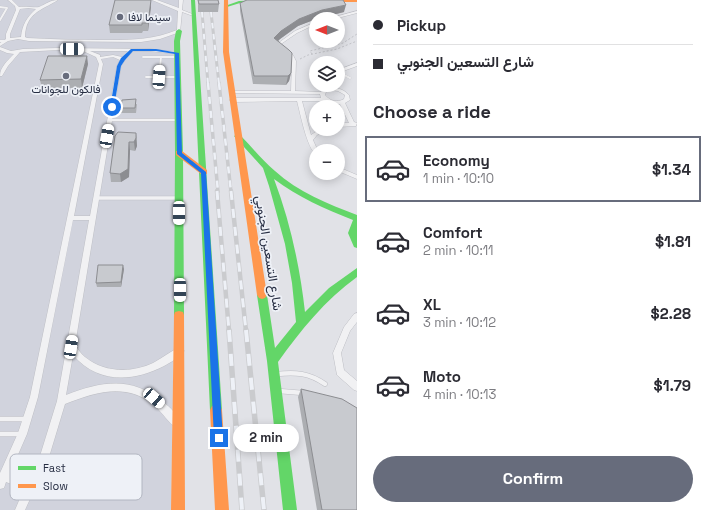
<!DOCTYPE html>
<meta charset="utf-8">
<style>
body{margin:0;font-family:"Space Grotesk",Vazirmatn,sans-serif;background:#f7f7f7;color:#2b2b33;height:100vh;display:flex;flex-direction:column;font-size:15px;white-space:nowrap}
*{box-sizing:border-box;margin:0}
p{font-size:13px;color:#7c7c81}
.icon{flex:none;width:22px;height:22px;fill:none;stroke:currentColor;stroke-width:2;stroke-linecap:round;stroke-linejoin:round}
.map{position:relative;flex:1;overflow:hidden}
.sheet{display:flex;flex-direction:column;background:#fff;width:352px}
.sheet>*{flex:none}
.banner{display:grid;align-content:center;height:88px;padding:0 16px;background:#fff}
.needle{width:26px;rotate:270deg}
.controls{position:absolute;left:309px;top:12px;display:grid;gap:8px}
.controls a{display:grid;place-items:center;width:36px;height:36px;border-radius:50%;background:#fff;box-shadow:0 2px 10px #0003;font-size:20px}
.end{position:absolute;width:18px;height:18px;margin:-9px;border:5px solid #1a73e8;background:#fff;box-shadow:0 0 0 2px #fff}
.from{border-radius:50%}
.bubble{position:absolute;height:28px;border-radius:14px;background:#fff;box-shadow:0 2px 10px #0003;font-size:13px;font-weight:700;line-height:28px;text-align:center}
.car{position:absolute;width:12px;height:24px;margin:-12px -6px;border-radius:5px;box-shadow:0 0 3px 1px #0007;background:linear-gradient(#fff 24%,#345 0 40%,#fff 0 76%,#345 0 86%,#fff 0)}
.banner b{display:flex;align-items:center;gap:14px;height:38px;font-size:15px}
.banner b+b{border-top:1px solid #e1e1e2}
.banner i{width:10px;height:10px;background:#2b2b33}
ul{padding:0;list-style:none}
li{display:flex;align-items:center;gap:12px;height:66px;margin:0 8px 6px;padding:0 8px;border:2px solid transparent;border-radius:0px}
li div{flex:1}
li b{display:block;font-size:15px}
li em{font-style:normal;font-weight:700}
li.current{border-color:#676c7c}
li>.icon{width:36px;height:36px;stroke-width:1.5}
h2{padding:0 16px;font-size:18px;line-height:48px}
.primary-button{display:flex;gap:8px;margin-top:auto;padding:8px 16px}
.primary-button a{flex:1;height:46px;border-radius:24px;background:#676c7c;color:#fff;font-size:16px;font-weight:700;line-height:46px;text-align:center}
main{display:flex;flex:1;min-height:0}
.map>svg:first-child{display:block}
</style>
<main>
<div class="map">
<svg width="357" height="510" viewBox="0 0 357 510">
<rect width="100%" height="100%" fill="#e1e2e7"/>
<path fill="#d1d3dd" d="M0 0H179L171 510H0Z"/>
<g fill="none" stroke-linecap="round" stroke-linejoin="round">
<defs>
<path id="lane-far3" d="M0 7 7 8 0 20
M0 41H4
M143 57H177
M338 72 350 78
M146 77H178
M159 77 161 57"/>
<path id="lane-far2" d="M109 120H178"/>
<path id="lane-far1" d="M96 198H179"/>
<path id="lane" d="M277 374C296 372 309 373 325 384
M279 391 303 393
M0 419H27
M0 434H21"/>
<path id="street" d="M8 0H12L19 7C24 6 36 8 39 7 46 4 50 0 58 0 40 11 26 13 25 37L27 38C50 39 74 40 98 40 125 40 151 41 177 30L178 11 152 0H157L179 8V0H183L182 10 195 15 193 16 182 12 180 32 160 39 141 42 29 41 18 39 8 41 0 46V43L6 39V34L16 10 15 6ZM28 8 36 9C27 17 22 25 21 37L10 38V34L20 9Z
M357 11V13L334 19H327Z
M316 22V24L297 33 281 44V47L293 55 296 61 295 91 321 92 322 90C332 87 342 87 349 95L350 100 345 103 354 122 357 123 356 126 338 127V123H349L340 104H333L325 101H302L311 135 320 129H327L317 135 313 140 318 151H316V154C307 149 300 112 297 101L232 102 229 100 232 98H321L320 94 231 93 229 92 231 91H291L292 61 289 57 277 48V44L295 31ZM330 90 338 91 345 95 344 99C337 103 330 101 325 95L326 92Z
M0 47 11 51 23 49 58 48 150 49 177 52 179 53 177 54 150 51H133L125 60 121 66 75 345C78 349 81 354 85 357 104 373 132 373 153 363 162 358 171 351 180 347L183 348 184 351C181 357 171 362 164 366 133 382 98 384 73 355L66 395C102 381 132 376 163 402 170 407 178 415 182 423L180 426 177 428C169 424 162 412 155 406 127 382 96 392 65 404L49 457 25 510H15L24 489 6 482 4 488 0 489V473L18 433 30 397 99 64 96 57 83 51 58 50 20 52 8 66 2 76H0C0 67 8 60 14 54L7 53 0 50ZM90 51H128L122 57 113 55 100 57V55ZM113 57 120 60 117 66 90 216H74L103 64 101 59ZM73 220H89L57 401 40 456 28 481 10 473 27 434 38 397Z
M357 63V66L338 73V70Z
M338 167 357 175V179L338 171Z
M357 313V322L350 331 341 353 344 370 357 381V391L354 390 337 375 333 353 344 327 354 314Z"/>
</defs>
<use href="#lane-far3" stroke="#bebfc5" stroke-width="2.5"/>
<use href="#lane-far2" stroke="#bebfc5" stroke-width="3.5"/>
<use href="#lane-far1" stroke="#bebfc5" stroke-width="4.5"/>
<use href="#lane" stroke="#bebfc5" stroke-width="5.5"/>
<use href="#street" stroke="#bebfc5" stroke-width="1"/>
<path stroke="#c2c3c8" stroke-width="1" stroke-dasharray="2 2" stroke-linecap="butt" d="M312 54 310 51 343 43 357 34
M300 59 308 55 337 49 357 41"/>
<use href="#lane-far3" stroke="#f1f1f3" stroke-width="2"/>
<use href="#lane-far2" stroke="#f1f1f3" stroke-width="2.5"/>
<use href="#lane-far1" stroke="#f1f1f3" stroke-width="3.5"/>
<use href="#lane" stroke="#f1f1f3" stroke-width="4.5"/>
<use href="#street" fill="#f1f1f3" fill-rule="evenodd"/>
<path fill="#63d668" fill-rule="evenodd" d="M191 0H195L222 410 220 414 216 416 212 414 210 410Z
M260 0V2H258L240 3 227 7 225 6 239 1Z
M179 29 182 31 180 41 183 153 184 315 183 318 179 319 175 318 174 315 175 153 174 41 176 31Z
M238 134 240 135C252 147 262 160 275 171 298 192 328 204 357 215V248L354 247 348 233 353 220C325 209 298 197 274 179 290 221 300 267 305 312L329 288 357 268V277C325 300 301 330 278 362L297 510H283L267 361 257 295 259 292 262 291 265 292 267 295 275 348 296 322 292 283 285 244 269 186 263 168 234 136Z"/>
<path fill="#ff974d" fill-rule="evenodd" d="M224 0H228L229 52 267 295 265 298 262 299 259 298 257 295 223 52Z
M328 0H357V2H328Z
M176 151H182L207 170V174H201L176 155Z
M179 311 183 312 184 315 185 510H171L174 315 175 312Z
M216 404 220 406 222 410 229 510H215L210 410 212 406Z"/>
<defs>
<path id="rail-far3" d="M202 12 208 84
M211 12 219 84"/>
<path id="rail-far2" d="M208 83 218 192
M219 83 231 192"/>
<path id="rail-far1" d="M217 191 229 331
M231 191 246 331"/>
<path id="rail" d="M229 330 242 510
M246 330 264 510"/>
</defs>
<use href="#rail-far3" stroke="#cacbce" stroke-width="3"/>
<use href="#rail-far2" stroke="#cacbce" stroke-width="3.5"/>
<use href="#rail-far1" stroke="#cacbce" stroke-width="4.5"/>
<use href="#rail" stroke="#cacbce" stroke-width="5.5"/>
<use href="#rail-far3" stroke="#eef1f7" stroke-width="2" stroke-dasharray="5.5" stroke-linecap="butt"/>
<use href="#rail-far2" stroke="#eef1f7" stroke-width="2.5" stroke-dasharray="7" stroke-linecap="butt"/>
<use href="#rail-far1" stroke="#eef1f7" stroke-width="3" stroke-dasharray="9" stroke-linecap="butt"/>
<use href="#rail" stroke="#eef1f7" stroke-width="4" stroke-dasharray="12" stroke-linecap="butt"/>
</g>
<path fill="#acaeb2" d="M198 0H218L219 4 218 12H198Z
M240 3 344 12 316 19 298 26 280 39 278 41 291 73 289 81 286 85 253 84 240 11Z
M151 6 148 31H143L142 33H110L109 25Z
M88 64 82 88H42L40 80Z
M137 104 136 113H121V108Z
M136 133 137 146 135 151 130 150 129 177 121 182H111L110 173 115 136Z
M124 269 121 287H97L96 283Z
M301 389 357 510H317L298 397Z"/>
<path fill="#8c8d91" d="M151 0V6L148 31V23Z
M346 5 344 12 316 19 298 26 280 39 273 46 274 38 281 31 299 19 322 10Z
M87 56 88 64 82 88 81 79Z
M291 73 289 81 286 85 288 76Z
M136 133 137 146 135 151 134 142Z
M129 142 130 150 129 177 121 182 120 174Z
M123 265 124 269 121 287V282Z"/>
<path fill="#c8cacf" stroke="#8c8d91" d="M115 0H151L148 23H142V25H109Z
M198 0H218L219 4H199Z
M247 0H343L346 5 322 10 299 19 281 31 274 38 289 50 292 53 291 73 288 76H254L240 3Z
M48 56H87L81 79 40 80Z
M136 99 135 108H121L122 100Z
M118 132 136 133V138L134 142H129L128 169 120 174 110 173 115 136Z
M98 265H123L121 282 96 283Z
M301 389 342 399 357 408V510H322Z"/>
<path fill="#1a73e8" d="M131 49H156L179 53 182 153 206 172 223 438 222 441 219 442 216 441 214 438 201 173 177 154 175 54 156 51H133L125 60 121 66 114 107 110 108 117 66 121 58Z"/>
<g fill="#676c7c" stroke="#eef1f7" stroke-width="1.5">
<circle cx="120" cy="17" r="4"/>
<circle cx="66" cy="76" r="4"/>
</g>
<g text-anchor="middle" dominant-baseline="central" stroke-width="3.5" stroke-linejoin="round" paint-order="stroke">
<g font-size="11" fill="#262d42" stroke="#eef1f7" text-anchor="start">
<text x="128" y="17">سينما لافا</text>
<text x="66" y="89" text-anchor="middle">فالكون للجوانات</text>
</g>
<g font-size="13" fill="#262d42" stroke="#eef1f7">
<text transform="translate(269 253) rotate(81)">شارع التسعين الجنوبي</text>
</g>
</g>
<rect x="10" y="454" width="132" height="46" rx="6" fill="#eef1f7" stroke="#b2b6c1" stroke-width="1"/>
<rect x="18" y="466" width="18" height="4" fill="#63d668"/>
<rect x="18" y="484" width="18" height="4" fill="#ff974d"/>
<g font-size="11" fill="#262d42">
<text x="43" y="472">Fast</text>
<text x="43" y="490">Slow</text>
</g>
</svg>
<div class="controls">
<a><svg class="needle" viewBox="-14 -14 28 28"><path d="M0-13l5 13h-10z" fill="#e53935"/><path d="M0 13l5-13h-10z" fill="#7c7c81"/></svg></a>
<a><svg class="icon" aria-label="layers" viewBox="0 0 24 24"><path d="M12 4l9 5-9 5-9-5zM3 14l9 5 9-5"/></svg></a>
<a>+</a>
<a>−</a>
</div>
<i class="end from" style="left:112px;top:107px"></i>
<i class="end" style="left:219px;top:438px"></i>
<div class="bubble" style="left:233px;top:424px;width:66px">2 min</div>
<i class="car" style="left:72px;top:49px;rotate:91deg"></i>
<i class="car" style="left:159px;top:77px;rotate:4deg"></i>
<i class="car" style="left:107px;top:136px;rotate:10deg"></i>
<i class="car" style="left:179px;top:213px;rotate:180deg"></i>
<i class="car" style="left:180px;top:290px;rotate:180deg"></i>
<i class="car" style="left:71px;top:347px;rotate:9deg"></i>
<i class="car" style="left:154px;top:398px;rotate:131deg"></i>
</div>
<section class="sheet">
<div class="banner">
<b><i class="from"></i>Pickup</b>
<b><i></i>شارع التسعين الجنوبي</b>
</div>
<h2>Choose a ride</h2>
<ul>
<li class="current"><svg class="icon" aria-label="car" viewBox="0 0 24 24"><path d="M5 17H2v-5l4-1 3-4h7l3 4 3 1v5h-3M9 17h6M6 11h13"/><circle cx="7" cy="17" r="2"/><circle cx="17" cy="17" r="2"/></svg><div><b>Economy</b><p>1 min · 10:10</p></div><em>$1.34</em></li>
<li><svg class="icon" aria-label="car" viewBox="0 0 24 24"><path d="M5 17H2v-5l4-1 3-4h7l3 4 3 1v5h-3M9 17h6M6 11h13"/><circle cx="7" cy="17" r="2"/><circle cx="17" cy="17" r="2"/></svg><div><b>Comfort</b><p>2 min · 10:11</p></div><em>$1.81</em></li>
<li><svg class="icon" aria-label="car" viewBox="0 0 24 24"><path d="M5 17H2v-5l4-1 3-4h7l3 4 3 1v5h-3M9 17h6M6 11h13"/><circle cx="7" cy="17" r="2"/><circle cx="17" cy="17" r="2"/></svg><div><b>XL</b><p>3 min · 10:12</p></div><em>$2.28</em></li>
<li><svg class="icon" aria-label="car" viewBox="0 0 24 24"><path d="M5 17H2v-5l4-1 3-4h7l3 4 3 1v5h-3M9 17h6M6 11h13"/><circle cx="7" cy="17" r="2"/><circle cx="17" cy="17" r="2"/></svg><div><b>Moto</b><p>4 min · 10:13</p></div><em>$1.79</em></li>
</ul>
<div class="primary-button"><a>Confirm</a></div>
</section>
</main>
